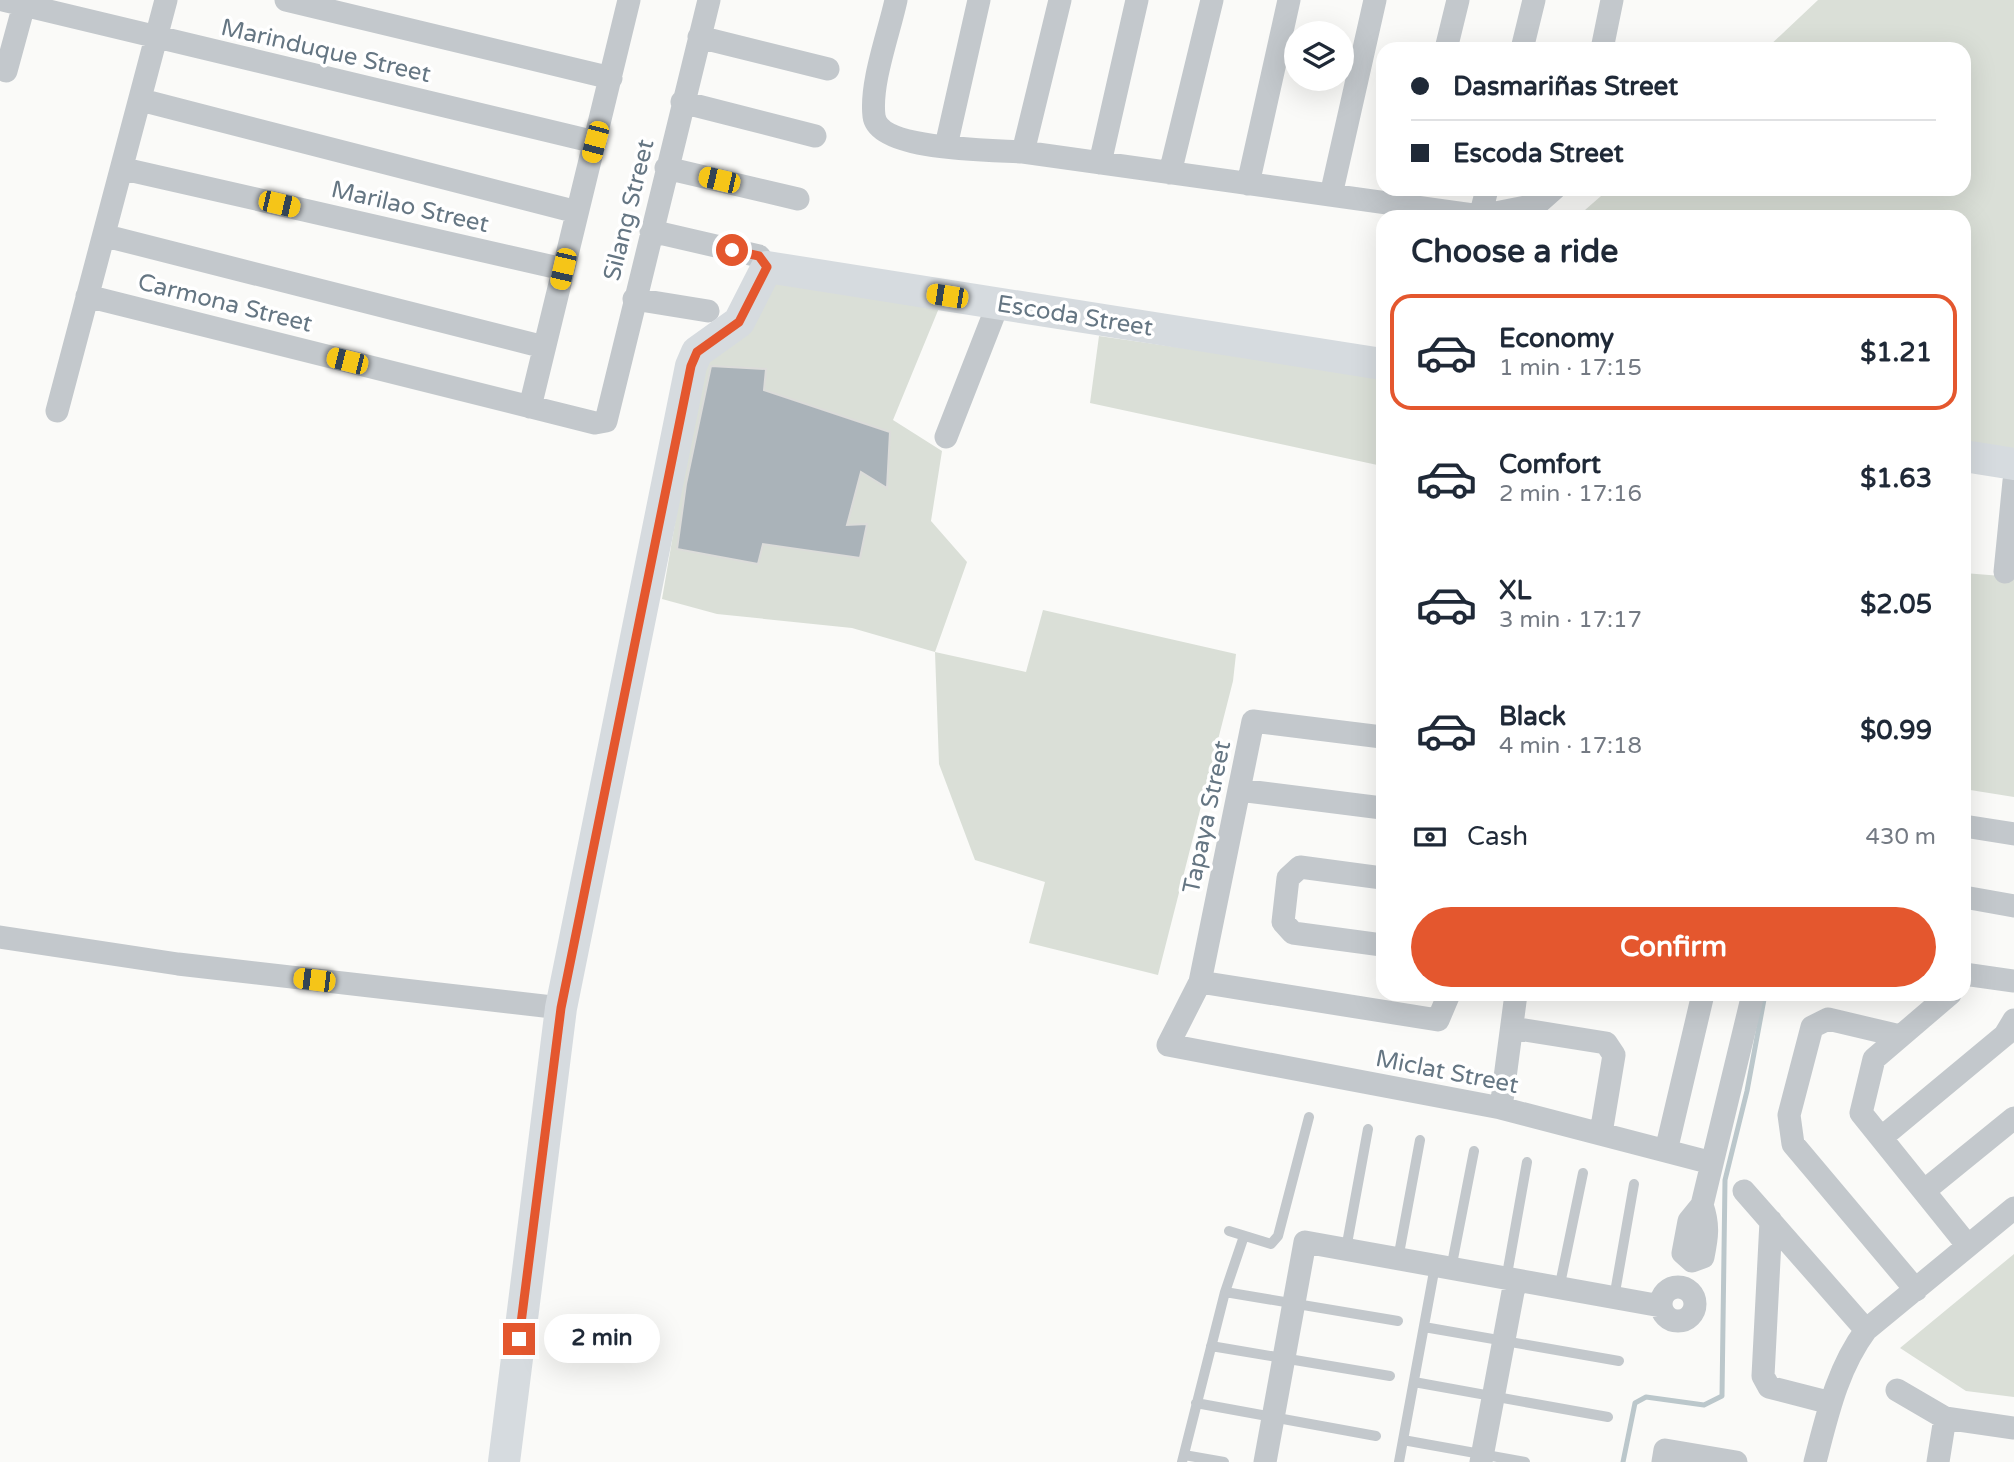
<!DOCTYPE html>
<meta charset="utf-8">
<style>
body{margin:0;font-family:"Varela Round",sans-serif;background:#f2f2f3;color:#1f2937;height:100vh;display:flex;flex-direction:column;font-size:26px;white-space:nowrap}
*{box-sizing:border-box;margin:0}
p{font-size:23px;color:#747a83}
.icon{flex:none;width:38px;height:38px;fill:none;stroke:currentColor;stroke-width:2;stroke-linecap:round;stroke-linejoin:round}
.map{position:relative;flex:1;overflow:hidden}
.side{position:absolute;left:1376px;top:210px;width:595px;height:791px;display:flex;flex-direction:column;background:#fff;border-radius:21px;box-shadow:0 7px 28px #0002}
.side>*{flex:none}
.top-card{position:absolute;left:1376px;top:42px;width:595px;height:154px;border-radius:21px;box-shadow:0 7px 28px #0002;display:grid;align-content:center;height:154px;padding:0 35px;background:#fff}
.fabs{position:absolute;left:1284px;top:21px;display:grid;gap:14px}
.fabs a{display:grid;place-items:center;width:70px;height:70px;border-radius:50%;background:#fff;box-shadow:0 7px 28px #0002;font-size:35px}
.end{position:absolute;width:32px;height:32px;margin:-16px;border:9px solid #e4572e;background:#fff;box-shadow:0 0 0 4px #fff}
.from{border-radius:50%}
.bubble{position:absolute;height:49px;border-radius:24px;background:#fff;box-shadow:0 7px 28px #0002;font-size:23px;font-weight:700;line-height:49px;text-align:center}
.car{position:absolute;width:21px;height:42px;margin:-21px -10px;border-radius:9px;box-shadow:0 0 5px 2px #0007;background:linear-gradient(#f5c518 24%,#345 0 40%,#f5c518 0 76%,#345 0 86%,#f5c518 0)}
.top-card b{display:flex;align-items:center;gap:24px;height:66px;font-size:26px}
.top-card b+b{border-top:2px solid #e0e1e3}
.top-card i{width:18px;height:18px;background:#1f2937}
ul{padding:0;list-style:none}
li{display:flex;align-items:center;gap:21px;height:116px;margin:0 14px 10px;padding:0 21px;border:4px solid transparent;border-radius:21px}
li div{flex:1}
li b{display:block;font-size:26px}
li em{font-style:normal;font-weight:700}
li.current{border-color:#e4572e}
li>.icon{width:63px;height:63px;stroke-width:1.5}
h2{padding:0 35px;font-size:32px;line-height:84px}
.pay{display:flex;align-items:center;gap:18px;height:77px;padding:0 35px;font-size:26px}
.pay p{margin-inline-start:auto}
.button{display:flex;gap:14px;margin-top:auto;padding:14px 35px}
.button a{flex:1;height:80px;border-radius:42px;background:#e4572e;color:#fff;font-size:28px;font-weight:700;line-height:80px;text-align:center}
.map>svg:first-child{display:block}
</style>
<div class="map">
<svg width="2014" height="1462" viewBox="0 0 2014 1462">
<rect width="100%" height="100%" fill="#fafaf8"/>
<path fill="#dadfd7" d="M1818 0H2014V453L1964 444V217H1577L1609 189H1964V49H1766Z
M771 279 939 308 893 420 942 451 931 521 967 562 935 652 1026 672 1043 610 1236 654 1233 681 1158 975 1029 943 1045 882 975 860 939 764 935 652 852 628 717 614 662 599 702 366Z
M1099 336 1382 377V466L1090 403Z
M1964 573 2014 577V797L1964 789Z
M2014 1254V1397L1966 1391 1900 1348Z"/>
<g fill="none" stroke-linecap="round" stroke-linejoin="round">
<path stroke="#bbc7cb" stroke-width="5" d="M1623 1462 1635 1403 1646 1397 1704 1405 1722 1396 1725 1180 1747 1091 1765 994"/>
</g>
<path fill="#aab3b9" stroke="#dcdcda" stroke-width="2" d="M711 366 766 369 764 390 890 432 887 488 861 472 847 525 867 524 860 558 763 544 758 564 677 549 686 484Z"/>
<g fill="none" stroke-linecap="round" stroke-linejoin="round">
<path stroke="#c3c8cc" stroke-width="10" d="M1229 1231 1271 1244 1278 1236 1309 1117
M1346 1249 1368 1129
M1398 1259 1420 1140
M1451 1269 1474 1151
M1506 1280 1527 1162
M1559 1289 1583 1173
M1225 1292 1398 1321
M1614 1298 1634 1184
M1424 1327 1619 1361
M1211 1346 1390 1376
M1414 1382 1608 1417
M1196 1403 1376 1436
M1403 1440 1525 1462
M1184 1455 1224 1462
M1182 1462 1225 1292 1244 1236
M1399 1462 1435 1266"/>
<path stroke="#c3c8cc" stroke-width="23" d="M3 0 595 142
M286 0 611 78
M896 0C889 33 870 83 874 116 878 151 994 150 1023 152
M1060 0 1023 152 1480 216 1536 205 1554 189
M699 37 828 69
M1446 49 1458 0
M1522 49 1534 0
M1602 49 1612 0
M6 71 24 5
M141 100 577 212
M682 102 815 136
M946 146 979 0
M1100 163 1137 0
M666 168 798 199
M124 169 563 269
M1170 173 1212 0
M1248 184 1289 0
M1331 195 1375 0
M1480 217 1487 189
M651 231 759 256 767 267
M106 236 544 347
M87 296 595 423 606 421 709 0
M634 299 708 311
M530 407 629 0
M57 411 166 0
M946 437 998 304
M2005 572 2014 481
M1382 737 1253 721 1200 982 1168 1045 1501 1108 1712 1163
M1239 790 1382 808
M1964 826 2014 834
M1382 878 1300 867 1288 878 1283 922 1293 933 1382 945
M1964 897 2014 906
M0 937 178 964 561 1008
M1964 974 2014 981
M1200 982 1438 1020 1449 994
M1950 994 1874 1059 1861 1113 1968 1246
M1512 1028 1606 1043 1614 1055 1601 1133
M1900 1036 1828 1019 1812 1027 1789 1115 1793 1144 1916 1290
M1501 1108 1516 994
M1881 1138 2005 1035 2014 1020
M1666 1151 1703 994
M1744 1191 1866 1330
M1924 1191 2014 1118
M1771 1221 1763 1376 1769 1387 1831 1403
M1692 1261 1683 1253 1689 1221 1702 1205 1753 994
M1692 1261 1703 1257C1707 1237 1709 1225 1702 1205
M1661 1304a17 17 0 1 1 34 0a17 17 0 1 1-34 0Z
M1897 1390 1945 1418 2014 1428
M1265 1462 1305 1242 1661 1306
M1481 1462 1515 1281
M1663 1462 1665 1450 1736 1462
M1815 1462C1827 1416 1837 1369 1866 1330L2014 1208
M1938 1462 1945 1418"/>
<path stroke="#d6dbdf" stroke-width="32" d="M1964 456 2014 464
M504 1462 561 1008 691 366 697 352 739 322 767 267 1382 364"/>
</g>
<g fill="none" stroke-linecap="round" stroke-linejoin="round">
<path stroke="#e4572e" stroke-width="9" d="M519 1339 561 1008 691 366 697 352 739 322 767 267 759 256 732 250"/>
</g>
<g text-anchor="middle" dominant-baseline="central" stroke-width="7" stroke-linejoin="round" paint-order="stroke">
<g font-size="24" fill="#657683" stroke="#fff">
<text transform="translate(326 51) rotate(13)">Marinduque Street</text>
<text transform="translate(410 207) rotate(13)">Marilao Street</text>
<text transform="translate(629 210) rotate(-76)">Silang Street</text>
<text transform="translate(225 303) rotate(14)">Carmona Street</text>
<text transform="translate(1075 316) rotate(9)">Escoda Street</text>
<text transform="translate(1207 817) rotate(-78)">Tapaya Street</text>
<text transform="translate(1447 1072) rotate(11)">Miclat Street</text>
</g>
</g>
</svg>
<div class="fabs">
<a><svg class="icon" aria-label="layers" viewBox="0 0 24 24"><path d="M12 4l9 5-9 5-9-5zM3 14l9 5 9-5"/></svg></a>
</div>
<i class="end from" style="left:732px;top:250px"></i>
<i class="end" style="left:519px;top:1339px"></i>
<div class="bubble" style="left:544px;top:1314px;width:116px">2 min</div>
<i class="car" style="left:595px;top:142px;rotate:195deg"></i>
<i class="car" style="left:719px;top:180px;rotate:283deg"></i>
<i class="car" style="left:279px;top:204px;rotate:103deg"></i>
<i class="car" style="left:563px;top:269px;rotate:193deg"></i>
<i class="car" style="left:947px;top:296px;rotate:279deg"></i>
<i class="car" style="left:347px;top:361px;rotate:284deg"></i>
<i class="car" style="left:314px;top:980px;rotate:277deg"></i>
<div class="top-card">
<b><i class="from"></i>Dasmariñas Street</b>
<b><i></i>Escoda Street</b>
</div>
<section class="side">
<h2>Choose a ride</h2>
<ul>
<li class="current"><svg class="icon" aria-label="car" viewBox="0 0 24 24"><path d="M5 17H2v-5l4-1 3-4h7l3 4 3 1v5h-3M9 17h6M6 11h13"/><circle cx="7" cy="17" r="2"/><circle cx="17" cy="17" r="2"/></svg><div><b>Economy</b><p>1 min · 17:15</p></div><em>$1.21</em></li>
<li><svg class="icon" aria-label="car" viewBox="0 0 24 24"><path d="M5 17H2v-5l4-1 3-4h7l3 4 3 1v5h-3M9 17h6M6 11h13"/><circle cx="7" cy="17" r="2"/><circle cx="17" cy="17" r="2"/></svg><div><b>Comfort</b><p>2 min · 17:16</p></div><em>$1.63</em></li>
<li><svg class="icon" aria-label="car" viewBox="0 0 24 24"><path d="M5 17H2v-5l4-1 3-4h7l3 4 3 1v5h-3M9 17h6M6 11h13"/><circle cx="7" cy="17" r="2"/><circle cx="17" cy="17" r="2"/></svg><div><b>XL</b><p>3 min · 17:17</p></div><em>$2.05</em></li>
<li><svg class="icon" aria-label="car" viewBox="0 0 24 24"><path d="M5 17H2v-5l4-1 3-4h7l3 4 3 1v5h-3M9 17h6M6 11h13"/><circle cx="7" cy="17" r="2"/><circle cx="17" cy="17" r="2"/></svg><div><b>Black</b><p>4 min · 17:18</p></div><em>$0.99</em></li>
</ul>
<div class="pay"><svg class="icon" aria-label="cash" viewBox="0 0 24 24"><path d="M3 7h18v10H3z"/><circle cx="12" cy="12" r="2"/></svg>Cash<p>430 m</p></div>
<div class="button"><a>Confirm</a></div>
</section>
</div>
